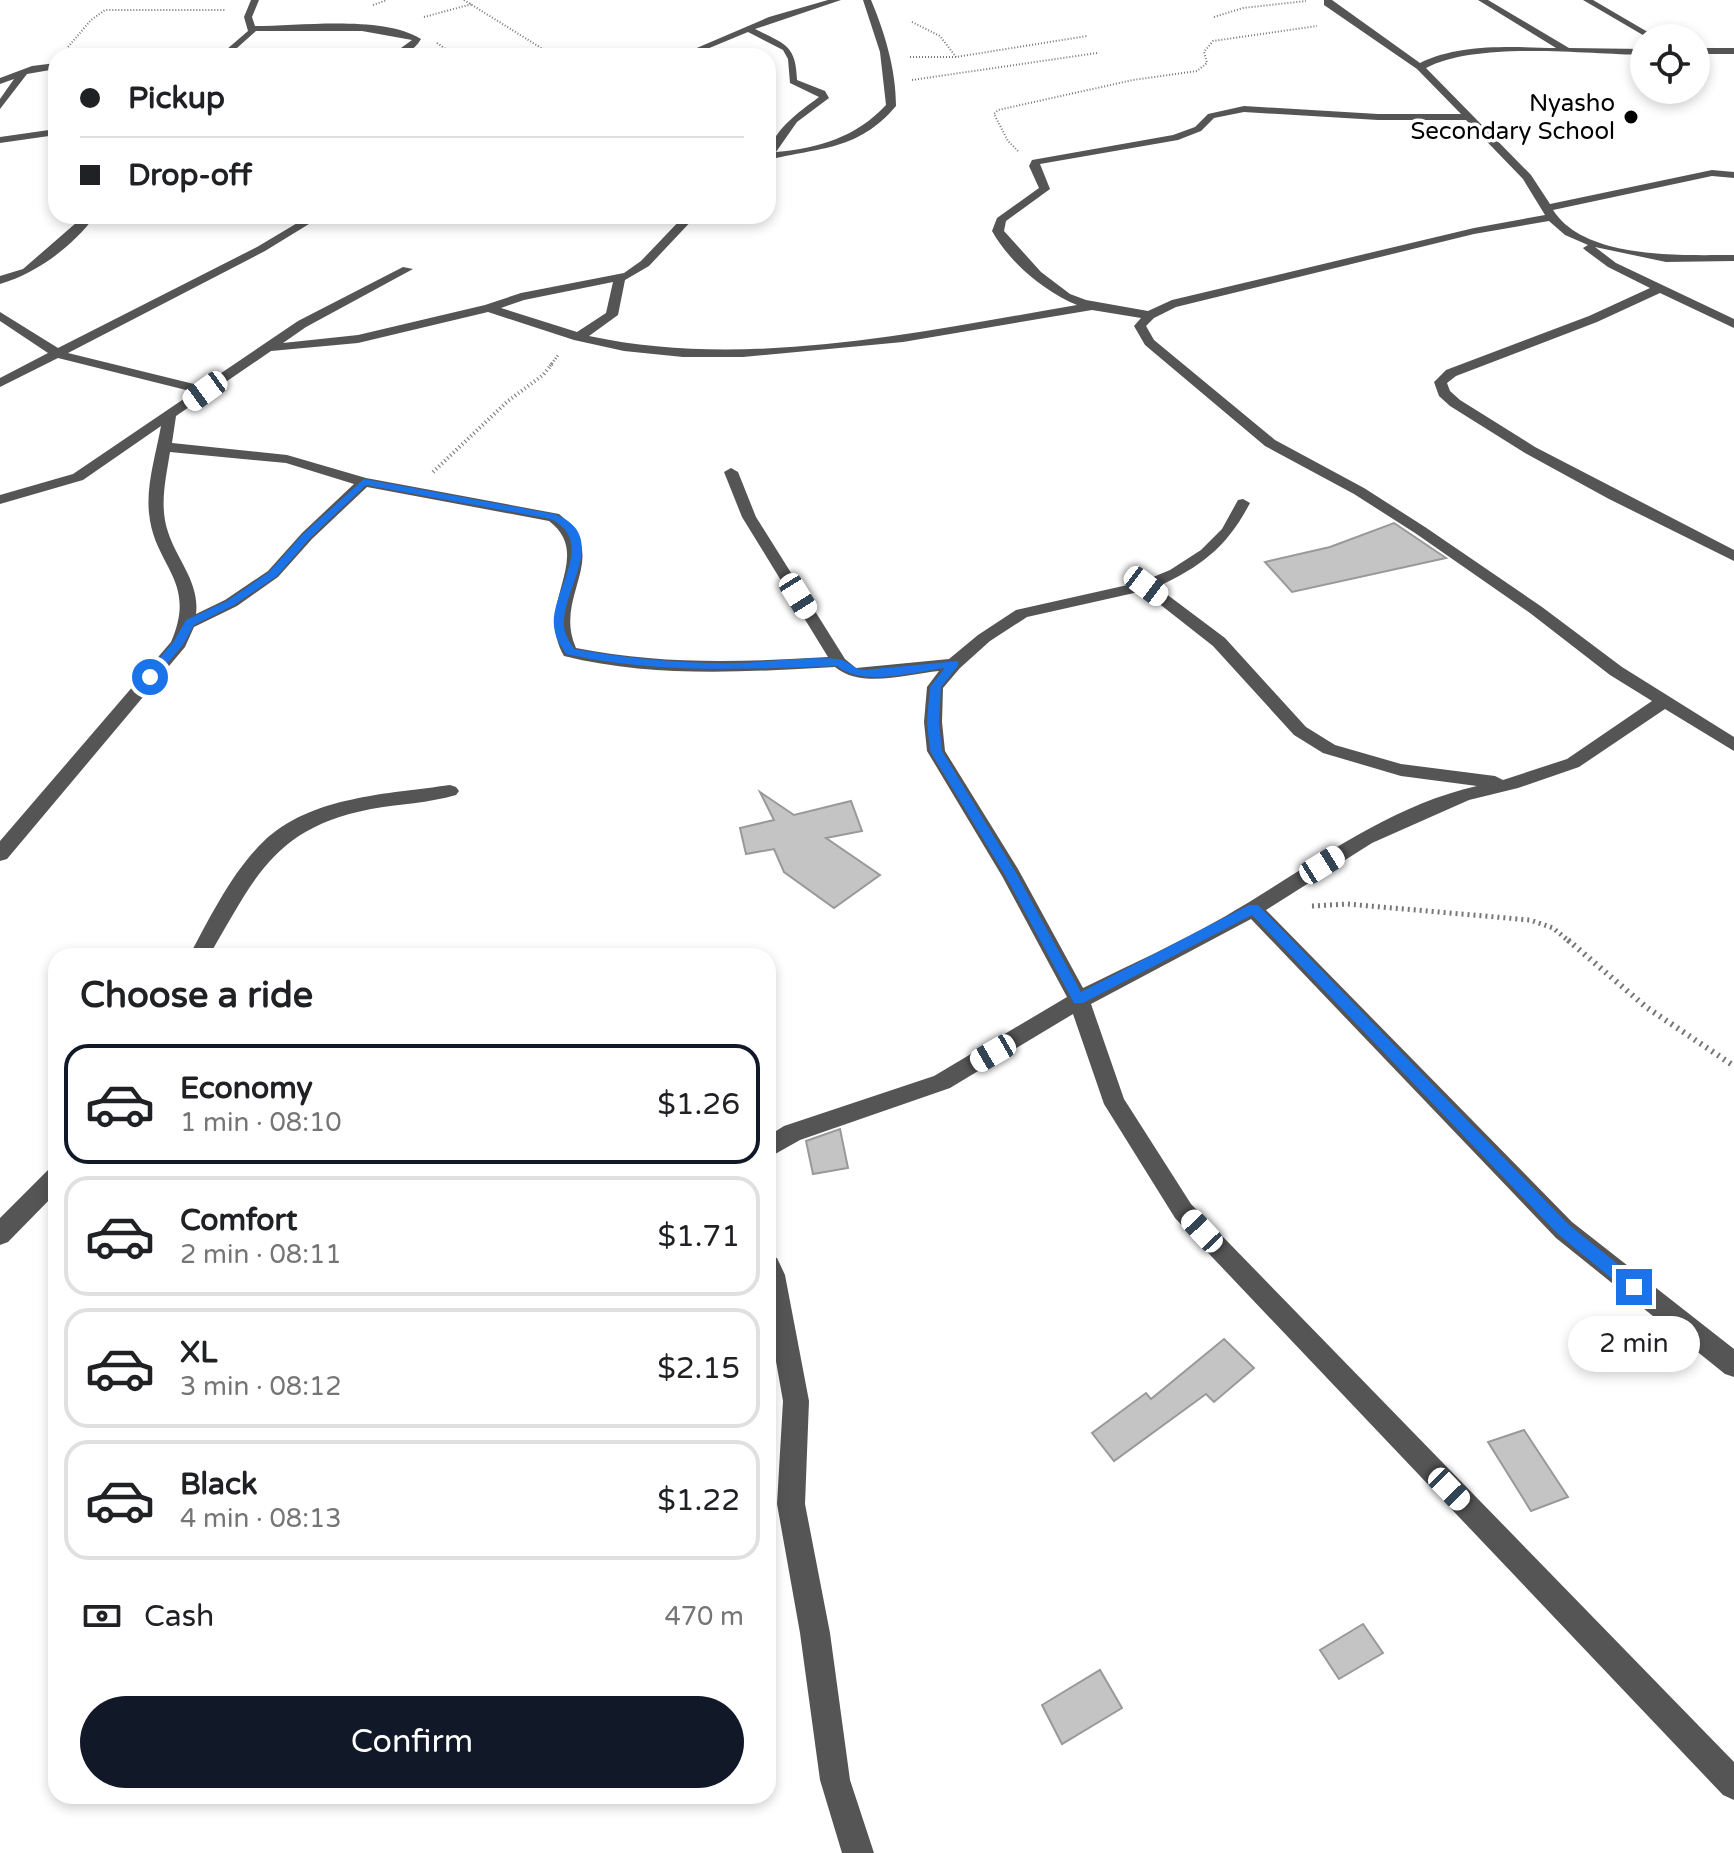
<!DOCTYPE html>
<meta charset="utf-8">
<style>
body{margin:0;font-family:"Varela Round",sans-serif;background:#f6f6f6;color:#202124;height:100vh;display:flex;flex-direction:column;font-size:30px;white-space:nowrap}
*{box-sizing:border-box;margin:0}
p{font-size:26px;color:#757577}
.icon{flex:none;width:44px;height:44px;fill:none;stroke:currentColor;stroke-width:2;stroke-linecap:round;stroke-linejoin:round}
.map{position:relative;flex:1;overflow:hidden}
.panel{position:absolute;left:48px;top:948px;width:728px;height:856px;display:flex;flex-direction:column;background:#fff;border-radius:24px;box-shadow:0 4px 12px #0003}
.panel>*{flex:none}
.banner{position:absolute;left:48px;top:48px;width:728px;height:176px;border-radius:24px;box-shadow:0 4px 12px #0003;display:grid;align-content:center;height:176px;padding:0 32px;background:#fff}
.fabs{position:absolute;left:1630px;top:24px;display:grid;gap:16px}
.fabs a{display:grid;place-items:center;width:80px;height:80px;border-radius:50%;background:#fff;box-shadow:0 4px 12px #0003;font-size:40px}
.end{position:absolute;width:36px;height:36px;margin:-18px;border:10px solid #1a73e8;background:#fff;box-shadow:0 0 0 4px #fff}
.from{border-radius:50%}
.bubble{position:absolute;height:56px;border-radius:28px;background:#fff;box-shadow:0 4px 12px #0003;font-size:26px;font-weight:600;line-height:56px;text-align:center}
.car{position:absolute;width:24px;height:48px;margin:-24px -12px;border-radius:10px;box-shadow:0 0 6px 2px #0007;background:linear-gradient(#fff 24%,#345 0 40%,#fff 0 76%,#345 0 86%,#fff 0)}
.banner b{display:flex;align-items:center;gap:28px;height:76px;font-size:30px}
.banner b+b{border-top:2px solid #e0e0e0}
.banner i{width:20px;height:20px;background:#202124}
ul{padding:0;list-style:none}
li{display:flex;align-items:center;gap:24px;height:120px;margin:0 16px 12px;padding:0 16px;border:4px solid #e0e0e0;border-radius:24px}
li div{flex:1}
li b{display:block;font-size:30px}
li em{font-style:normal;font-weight:600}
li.on{border-color:#111827}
li>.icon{width:72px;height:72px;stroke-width:1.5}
h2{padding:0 32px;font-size:36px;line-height:96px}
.pay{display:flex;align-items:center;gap:20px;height:88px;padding:0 32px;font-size:30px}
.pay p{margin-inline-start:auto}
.action{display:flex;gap:16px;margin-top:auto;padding:16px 32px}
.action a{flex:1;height:92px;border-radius:48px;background:#111827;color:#fff;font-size:32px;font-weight:600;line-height:92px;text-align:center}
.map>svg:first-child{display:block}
</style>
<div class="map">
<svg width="1734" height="1853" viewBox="0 0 1734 1853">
<rect width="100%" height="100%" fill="#fff"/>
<path fill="#c4c4c4" stroke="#999" stroke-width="2" d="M1394 523 1446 558 1292 592 1265 562 1330 547Z
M760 792 794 815 851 801 862 831 826 838 880 875 834 908 784 872 774 849 746 854 740 828 774 820Z
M840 1129 848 1168 813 1174 806 1141Z
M1224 1339 1254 1368 1214 1402 1206 1394 1114 1461 1092 1433 1146 1393 1151 1399Z
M1524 1430 1568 1497 1531 1511 1488 1442Z
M1363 1624 1383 1653 1339 1679 1320 1650Z
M1100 1670 1122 1708 1062 1744 1042 1705Z"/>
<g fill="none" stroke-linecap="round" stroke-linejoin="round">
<path stroke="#777" stroke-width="2" stroke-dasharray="1 2" stroke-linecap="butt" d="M464 0 554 56
M373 5 387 0
M424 17 472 4
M1214 17 1243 8 1306 1
M912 22 940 36 956 57
M437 43 456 56
M68 47 91 20 105 10H225
M910 57H956L1087 36
M912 80 1097 53
M1018 151 1008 141 994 114 998 110 1133 80 1197 71 1207 63 1204 52 1213 41 1317 26"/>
<path stroke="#777" stroke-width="3" stroke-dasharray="1 2" stroke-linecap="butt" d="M550 366 559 354"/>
<path stroke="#777" stroke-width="4" stroke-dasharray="1 3" stroke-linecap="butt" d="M433 472 508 401 543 375 552 364"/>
<path stroke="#777" stroke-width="5" stroke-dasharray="2 4" stroke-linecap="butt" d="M1312 906 1347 904 1530 920 1553 928 1570 942"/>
<path stroke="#777" stroke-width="6" stroke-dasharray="2 5" stroke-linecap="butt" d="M1568 940 1646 1007 1734 1066"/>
<path fill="#555" fill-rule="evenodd" d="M251 0H259L252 17 255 26C300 26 383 15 421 39 414 51 403 56 390 56L412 40 362 31H256L228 56H219L248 31 244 17Z
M828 0H841L755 29C784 44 796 44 797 80L825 91 829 98 797 122 776 152C820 148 856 137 886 105L880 52 863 0H871C885 33 896 70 896 106 858 151 820 147 768 160 768 133 799 112 819 97L790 83 788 59 783 50 748 32 690 56H678L769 17Z
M1324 0H1332L1420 63C1460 43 1513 47 1556 48L1478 0H1488L1569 48 1644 49V55C1585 54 1477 41 1426 68L1531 175 1550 204 1712 170 1734 172V178L1712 176 1553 210C1585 260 1682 255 1734 255V261L1666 262 1595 247 1616 263 1734 319V328L1660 293 1597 322 1456 376 1447 383 1450 391 1460 400 1535 447 1734 550V561L1609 499 1525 453 1450 406 1439 396 1434 382 1446 370 1589 316 1650 288 1608 267 1585 250 1583 248 1588 245 1565 235 1549 221 1474 234 1176 307 1154 318 1146 326 1154 340 1275 440 1364 488 1425 527 1542 607 1622 667 1734 737V751L1665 709 1579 767 1518 788 1469 800 1372 843 1266 910 1572 1222 1734 1349V1377L1725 1374 1556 1238 1251 919 1091 1004 1124 1099 1191 1204 1734 1762V1800L1723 1795 1175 1218 1104 1104 1073 1014 950 1088 800 1140 768 1158V1136L784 1126 934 1076 1067 997 1002 876 927 751 924 722 927 687 939 671C908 674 861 689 835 667 745 672 653 678 564 656 533 603 596 557 549 521L367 487 312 539 278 577 237 606 194 627 185 647 7 859 0 861V841L171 642C198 580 154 567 149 513 146 485 156 454 161 426L83 480 0 504V495L73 474 194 392 58 358 0 387V378L48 353 0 321V312L58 348 257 247 309 216H322L265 251 68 353 202 386 298 321 403 267 413 269 306 327 283 343 358 335 485 305 521 293 624 273 641 261 684 216H696L649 266 625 280 618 315 589 336C747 370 919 332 1077 305 1044 291 1010 263 992 231L997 218 1039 188 1029 166 1032 160 1173 135 1195 127 1208 114 1244 106 1378 114H1461L1417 69 1324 5ZM1244 112 1378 120H1466L1523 179 1545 215 1474 228 1172 300 1148 311 1086 300 1070 294 1041 272 1004 231 1006 221 1050 189 1040 164 1178 140 1201 131 1214 118ZM613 282 606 313 577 332 501 308 524 300ZM1092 310 1141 318 1134 326 1145 345 1265 446 1354 494 1415 533 1530 613 1610 675 1652 701 1567 759 1503 780 1495 776 1401 764 1335 745 1306 727 1225 638 1157 587C1202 566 1227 547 1250 503L1243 499 1238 500 1222 529 1201 550 1170 570 1141 582 1016 610 978 635 949 659 856 668 845 659 756 517 738 472 731 468 724 472 742 517 828 657C744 662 660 665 576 648 552 595 614 557 559 514L366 478 287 455 172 443 176 416 271 351 358 343 488 312 574 340 624 351 683 357H743L903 342ZM170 452 286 463 354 484 302 533 268 571 225 600 196 614C200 583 177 560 168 532 159 506 166 478 170 452ZM1143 591 1213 646 1294 735 1323 753 1401 776 1477 786C1383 807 1306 870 1224 917 1178 943 1130 965 1083 988L1018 869 945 751 942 722 943 688 960 668 990 641 1027 617Z
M1583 0H1593L1658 38H1648Z
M1696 48H1734V54H1696Z
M56 63V69L27 74 0 109V99L14 79 0 84V78L32 66Z
M56 129V135L0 143V137Z
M84 216H95C72 247 37 273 0 284V276L23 269Z
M450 785 456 787 459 791 456 795C429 803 399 804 371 809 273 828 255 878 209 956H189C210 918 231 873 263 842 310 796 389 794 450 785Z
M56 1167V1193L8 1242 0 1245V1218L48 1170Z
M768 1255 777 1258 785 1275 809 1401 805 1504 830 1633 850 1780 874 1853H842L820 1780 800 1633 777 1504 783 1401 768 1316Z"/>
</g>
<path fill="#1a73e8" d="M364 479 554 514C615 536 555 596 565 632 567 638 571 644 574 649 629 659 686 664 742 663 761 662 828 655 842 660 850 663 854 669 864 670L958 661V666L941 687 939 722 942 751 1015 871 1081 992 1249 905H1258L1569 1225 1640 1282V1292H1628L1558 1234 1252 915 1083 1003H1074L1005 875 930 751 927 722 930 687 945 668C913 672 863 687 837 666 747 669 655 674 566 654 563 648 556 640 555 632 545 596 600 544 551 519L366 485 310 538 277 576 234 605 194 625 183 645 154 679H146V674L174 641 186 620 227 601 269 572 303 534Z"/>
<circle fill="#000" stroke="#fff" stroke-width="3" cx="1631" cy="117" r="8"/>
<g text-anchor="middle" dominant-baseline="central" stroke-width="7" stroke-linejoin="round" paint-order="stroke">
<g font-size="24" fill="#000" stroke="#fff" text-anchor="end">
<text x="1615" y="103">Nyasho<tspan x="1615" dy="28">Secondary School</tspan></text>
</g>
</g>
</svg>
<div class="fabs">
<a><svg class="icon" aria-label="locate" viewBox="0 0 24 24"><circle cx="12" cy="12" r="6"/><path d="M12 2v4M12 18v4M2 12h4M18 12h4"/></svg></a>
</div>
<i class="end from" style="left:150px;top:677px"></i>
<i class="end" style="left:1634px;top:1287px"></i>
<div class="bubble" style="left:1568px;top:1316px;width:132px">2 min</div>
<i class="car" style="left:205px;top:391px;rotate:234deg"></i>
<i class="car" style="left:1146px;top:586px;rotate:127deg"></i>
<i class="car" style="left:798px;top:596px;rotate:148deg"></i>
<i class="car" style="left:1322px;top:865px;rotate:58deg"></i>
<i class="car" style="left:993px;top:1053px;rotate:240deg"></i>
<i class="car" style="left:1202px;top:1231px;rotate:317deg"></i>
<i class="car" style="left:1449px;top:1489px;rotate:136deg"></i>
<div class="banner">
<b><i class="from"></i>Pickup</b>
<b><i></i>Drop-off</b>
</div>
<section class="panel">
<h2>Choose a ride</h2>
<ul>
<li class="on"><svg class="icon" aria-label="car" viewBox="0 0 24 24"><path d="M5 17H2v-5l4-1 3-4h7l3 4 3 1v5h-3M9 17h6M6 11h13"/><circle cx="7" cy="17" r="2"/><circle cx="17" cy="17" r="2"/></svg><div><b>Economy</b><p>1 min · 08:10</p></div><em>$1.26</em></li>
<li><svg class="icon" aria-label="car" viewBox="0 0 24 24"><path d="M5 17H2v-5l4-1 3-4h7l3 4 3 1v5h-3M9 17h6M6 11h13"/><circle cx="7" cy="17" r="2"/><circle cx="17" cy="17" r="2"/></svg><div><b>Comfort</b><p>2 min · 08:11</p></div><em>$1.71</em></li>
<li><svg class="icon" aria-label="car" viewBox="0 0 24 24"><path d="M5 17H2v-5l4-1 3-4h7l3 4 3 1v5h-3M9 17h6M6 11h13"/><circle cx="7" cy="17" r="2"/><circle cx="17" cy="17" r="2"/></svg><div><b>XL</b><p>3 min · 08:12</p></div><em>$2.15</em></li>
<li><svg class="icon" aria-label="car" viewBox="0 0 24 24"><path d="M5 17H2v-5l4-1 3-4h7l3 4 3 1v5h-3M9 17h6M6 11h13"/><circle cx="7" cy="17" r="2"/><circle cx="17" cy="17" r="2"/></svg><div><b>Black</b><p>4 min · 08:13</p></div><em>$1.22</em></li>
</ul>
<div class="pay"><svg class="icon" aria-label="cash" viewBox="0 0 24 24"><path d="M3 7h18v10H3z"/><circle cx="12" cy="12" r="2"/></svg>Cash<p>470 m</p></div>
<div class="action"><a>Confirm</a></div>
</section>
</div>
